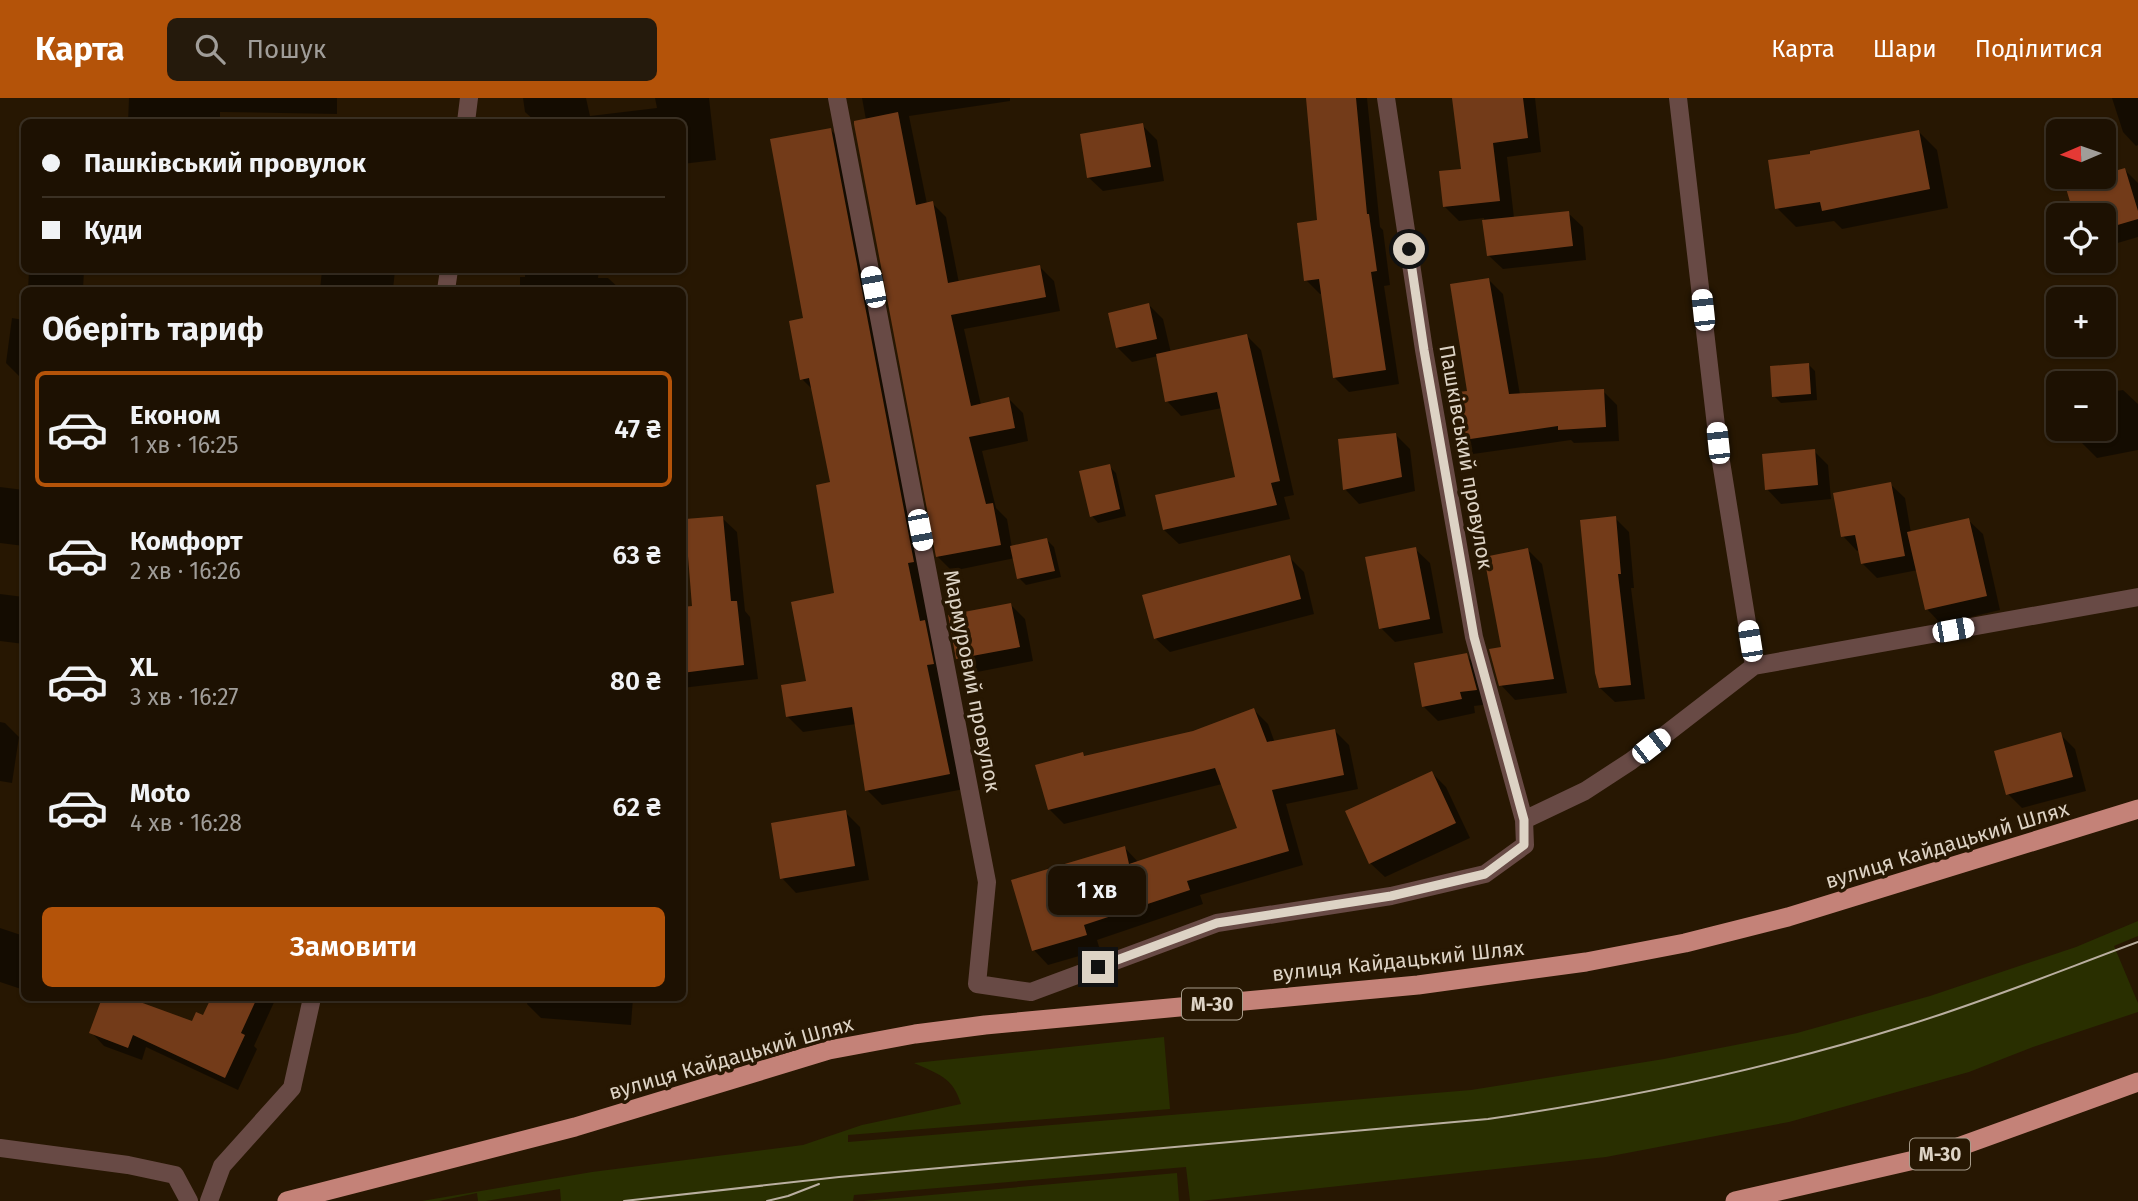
<!DOCTYPE html>
<html lang="uk">
<meta charset="utf-8">
<style>
body{margin:0;font-family:"Fira Sans",sans-serif;background:#251a0c;color:#f1f3f6;height:100vh;display:flex;flex-direction:column;font-size:26px;white-space:nowrap}
*{box-sizing:border-box;margin:0}
p{font-size:23px;color:#a09d99}
.icon{flex:none;width:38px;height:38px;fill:none;stroke:currentColor;stroke-width:2;stroke-linecap:round;stroke-linejoin:round}
.map{position:relative;flex:1;overflow:hidden}
.sheet{position:absolute;left:21px;top:189px;width:665px;height:714px;display:flex;flex-direction:column;background:#1d1102;border-radius:10px;box-shadow:0 2px 5px #0004,0 0 0 2px #3b3124}
.sheet>*{flex:none}
.guide{position:absolute;left:21px;top:21px;width:665px;height:154px;border-radius:10px;box-shadow:0 2px 5px #0004,0 0 0 2px #3b3124;display:grid;align-content:center;height:154px;padding:0 21px;background:#1d1102}
.needle{width:46px;rotate:268deg}
.controls{position:absolute;left:2046px;top:21px;display:grid;gap:14px}
.controls a{display:grid;place-items:center;width:70px;height:70px;border-radius:10px;background:#1d1102;box-shadow:0 2px 5px #0004,0 0 0 2px #3b3124;font-size:35px}
.end{position:absolute;width:32px;height:32px;margin:-16px;border:9px solid #ddd3c5;background:#111;box-shadow:0 0 0 4px #111}
.from{border-radius:50%}
.bubble{position:absolute;height:49px;border-radius:10px;background:#1d1102;box-shadow:0 2px 5px #0004,0 0 0 2px #3b3124;font-size:23px;font-weight:600;line-height:49px;text-align:center}
.car{position:absolute;width:21px;height:42px;margin:-21px -10px;border-radius:9px;box-shadow:0 0 5px 2px #0007;background:linear-gradient(#fff 24%,#345 0 40%,#fff 0 76%,#345 0 86%,#fff 0)}
.guide b{display:flex;align-items:center;gap:24px;height:66px;font-size:26px}
.guide b+b{border-top:2px solid #3b3124}
.guide i{width:18px;height:18px;background:#f1f3f6}
ul{padding:0;list-style:none}
li{display:flex;align-items:center;gap:21px;height:116px;margin:0 14px 10px;padding:0 7px;border:4px solid transparent;border-radius:10px}
li div{flex:1}
li b{display:block;font-size:26px}
li em{font-style:normal;font-weight:600}
li.selected{border-color:#b45309}
li>.icon{width:63px;height:63px;stroke-width:1.5}
h2{padding:0 21px;font-size:32px;line-height:84px}
.primary-button{display:flex;gap:14px;margin-top:auto;padding:14px 21px}
.primary-button a{flex:1;height:80px;border-radius:10px;background:#b45309;color:#fff;font-size:28px;font-weight:600;line-height:80px;text-align:center}
header{display:flex;align-items:center;gap:42px;box-sizing:border-box;height:98px;padding:0 35px;background:#b45309;color:#fff}
header strong{font-size:33px}
nav{display:flex;gap:38px;margin-inline-start:auto;font-size:24px}
.search{width:490px;height:63px;background:#251a0c;display:flex;align-items:center;gap:18px;box-sizing:border-box;padding:0 24px;border-radius:10px;color:#a09d99;font-size:26px}
.map>svg:first-child{display:block}
</style>
<header>
<strong>Карта</strong>
<div class="search"><svg class="icon" aria-label="search" viewBox="0 0 24 24"><circle cx="10" cy="10" r="6"/><path d="M15 15l6 6"/></svg>Пошук</div>
<nav><a>Карта</a><a>Шари</a><a>Поділитися</a></nav>
</header>
<div class="map">
<svg width="2138" height="1103" viewBox="0 0 2138 1103">
<rect width="100%" height="100%" fill="#271702"/>
<path fill="#292f00" d="M2138 823V838L2114 848 2138 905V914L2033 949 1969 974 1789 1024 1606 1059 1200 1103H1190L1186 1069 854 1097 853 1103H561L560 1091 486 1103H478L477 1095 439 1103H422L592 1074 803 1047 862 1027 961 1006C953 979 938 976 914 965L1164 939 1170 1011 848 1037V1044L1471 992 1664 961 1797 935 1930 898 2076 849Z
M1177 1075 1179 1103H863Z"/>
<path fill="#0007" d="M129 0H337V16L220 14V24H128Z
M523 0H586L590 18 657 10 655 0H709L716 62 682 66V24H584V22L566 24H536L525 14Z
M862 0H1010V3L909 18 927 106 932 105 946 119 959 185 1040 169 1054 183 1060 213 964 231 981 307 1009 301 1023 315 1028 343 982 353 996 410 1007 421 1012 450 1047 442 1054 449 1061 479 1026 487 1019 480 1015 460 952 473 938 459 855 26 866 22Z
M1307 0H1367L1380 129 1383 132 1390 187 1384 188 1399 286 1349 294 1335 280 1323 196H1320L1306 182 1319 124Z
M1454 0H1535L1541 54 1507 59 1514 120 1568 115 1583 129 1586 162 1503 171 1488 157 1484 120 1459 123 1445 109 1463 72Z
M2112 0H2138V47L2136 48 2123 34Z
M1142 27 1157 42 1164 83 1103 93 1088 79Z
M831 32 846 48 964 691 882 707 867 692 856 626 803 634 787 618 808 585 836 497 832 386 813 292 802 281 805 222Z
M1918 33 1937 52 1948 110 1842 131 1834 123 1796 129 1777 110 1812 57Z
M2125 72 2138 85V139L2104 149V117H2076L2068 88Z
M29 172H84L83 192H28Z
M322 172H395L393 192H320Z
M525 172H599L598 180H608L621 192H520V179H525Z
M1489 182 1503 196 1520 297 1603 293 1617 307 1619 343 1574 345 1571 342 1473 356 1458 342Z
M123 188 178 190 181 192H123Z
M1149 207 1163 221 1171 255 1247 238 1261 252 1294 397 1284 399 1290 421 1179 446 1164 432 1237 381 1222 310 1181 318 1167 303 1158 258 1132 264 1117 249Z
M12 220 24 222V280H21L6 265Z
M1808 266 1815 273 1817 302 1781 305 1774 298Z
M2123 292 2138 306V352L2097 360 2082 345 2080 331H2104V295Z
M1396 337 1410 351 1415 393 1359 406 1345 391Z
M1814 353 1828 367 1831 401 1781 406 1767 391Z
M1109 368 1116 375 1126 418 1098 425 1092 418Z
M1890 386 1905 400 1911 435 1968 422 1983 436 2000 512 1941 526 1927 511 1918 472 1877 480 1862 465 1860 452 1857 453 1843 438Z
M0 389 24 392V448L0 445Z
M722 420 737 434 745 513 750 519 758 581 682 590V511L694 510Z
M1615 420 1629 434 1634 490H1631L1645 601 1615 604 1600 590Z
M1415 451 1430 465 1443 535 1395 544 1381 530Z
M1528 452 1542 466 1567 595 1515 602 1501 587Z
M1289 459 1304 474 1314 516 1170 554 1155 540Z
M0 496 24 499V546L0 543Z
M1011 507 1025 521 1033 563 972 575 958 561Z
M1466 557 1481 572 1490 606 1474 608 1475 615 1438 623 1424 609Z
M1254 612 1268 626 1275 645 1335 633 1349 647 1358 691 1286 706 1303 767 1200 797 1203 806 1097 842 1100 852 1048 867 1034 852 1125 750 1139 765 1240 731 1222 686 1064 726 1049 711 1082 656 1086 659 1193 635Z
M0 624 5 625 19 639 12 685 0 683Z
M2060 636 2075 651 2086 693 2022 710 2008 696Z
M1432 675 1446 689 1470 740 1385 779 1370 765Z
M845 714 860 729 869 782 796 795 782 780Z
M0 830 24 838V892L0 884Z
M104 900H124L192 925 204 920 213 900H276L254 948 257 951 238 992 146 949 142 962 104 948 91 934Z
M528 900H633L631 927 541 920 527 906Z"/>
<path fill="#733b19" d="M1306 0H1356L1367 116H1369L1377 173 1371 174 1386 272 1333 280 1319 181 1304 183 1297 125 1317 122Z
M1452 0H1523L1528 40 1493 45 1500 103 1443 109 1439 73 1461 71Z
M898 14 916 107 933 103 948 185 1040 167 1046 199 951 217 971 308 1009 299 1015 330 969 339 986 406 993 405 1001 447 936 459 854 26V23Z
M1143 25 1151 69 1087 80 1080 36Z
M831 30 914 464 908 465 920 523 925 522 934 566 927 567 950 676 865 693 852 609 786 619 781 587 806 583 791 504 834 495 816 387 830 384 809 280 800 282 789 223 803 220 770 41Z
M1919 32 1930 91 1822 113 1820 104 1775 111 1768 62 1810 56V53Z
M2125 70 2138 113V121L2104 131V117H2074L2065 87 2093 79H2104V76Z
M1569 113 1573 148 1487 158 1482 122Z
M1489 180 1509 296 1604 291 1606 329 1558 332V328L1457 343 1449 295 1467 293 1450 186Z
M1149 205 1157 241 1116 250 1108 215Z
M1247 236 1280 383 1271 385 1277 407 1163 432 1155 397 1235 379 1217 294 1165 304 1156 256Z
M1809 265 1811 296 1772 299 1770 268Z
M1396 335 1402 379 1343 392 1338 341Z
M1815 351 1818 387 1765 392 1762 356Z
M1110 366 1120 411 1090 419 1079 373Z
M1891 384 1905 458 1861 466 1855 437 1841 439 1833 395Z
M723 418 731 503H737L744 567 682 575V509L692 508 685 421Z
M1616 418 1621 476H1618L1631 587 1599 590 1595 575 1580 422Z
M1969 420 1987 498 1925 512 1907 434Z
M1047 440 1055 473 1017 481 1010 448Z
M1416 449 1430 521 1379 531 1365 459Z
M1528 450 1554 581 1499 588 1489 551 1501 549 1484 459Z
M1290 457 1301 501 1154 541 1142 497Z
M1011 505 1020 549 956 561 948 517Z
M1467 555 1477 592 1460 594 1462 601 1422 609 1414 565Z
M1254 610 1267 644 1335 631 1344 677 1272 692 1289 753 1187 783 1190 792 1084 827 1087 837 1032 853 1011 782 1125 748 1129 766 1237 730 1215 670 1048 712 1035 667 1083 654 1084 658 1193 633Z
M2061 634 2073 679 2006 697 1994 653Z
M1432 673 1456 725 1369 766 1345 713Z
M846 712 855 768 780 781 771 725Z
M102 900H129L192 923 196 914 203 917 211 900H257L241 935 245 937 225 980 133 937 128 950 89 935Z"/>
<g fill="none" stroke-linecap="round" stroke-linejoin="round">
<path stroke="#684a45" stroke-width="18" d="M837 0 987 784 977 886 1031 894 1217 825 1391 798 1485 776 1525 747 1524 722 1585 693 1631 663 1754 568 2138 499
M1386 0 1424 252 1474 539 1524 722
M1678 0 1718 345 1754 568
M466 24 469 0
M446 192 449 172
M0 1050 128 1067 175 1077 189 1103
M209 1103 222 1068 292 990 312 900"/>
<path stroke="#c48278" stroke-width="19" d="M287 1103 575 1029 829 952 915 936 985 927 1418 887 1586 864 1685 845 1788 819 2138 711
M1735 1103 1936 1057 2138 984"/>
<path stroke="#baafa0" stroke-width="2" d="M624 1103 839 1079 1488 1021C1631 1000 1771 970 1908 927 1986 903 2062 872 2138 844
M767 1103 788 1098 819 1086"/>
</g>
<g fill="none" stroke-linecap="round" stroke-linejoin="round">
<path stroke="#ddd3c5" stroke-width="9" d="M1098 869 1217 825 1391 798 1485 776 1524 747V722L1474 539 1424 252 1409 151"/>
</g>
<g text-anchor="middle" dominant-baseline="central" stroke-width="7" stroke-linejoin="round" paint-order="stroke">
<g fill="#271702" stroke="#a69b8a" stroke-width="2">
<rect x="1182" y="890.5" width="60" height="31" rx="5"/>
<rect x="1910" y="1040.5" width="60" height="31" rx="5"/>
</g>
<g font-size="19" font-weight="bold" fill="#ddd3c5">
<text x="1212" y="906">М-30</text>
<text x="1940" y="1056">М-30</text>
</g>
<g font-size="21" fill="#ddd3c5" stroke="#271702">
<text transform="translate(1466 359) rotate(80)">Пашківський провулок</text>
<text transform="translate(972 583) rotate(79)">Мармуровий провулок</text>
<text transform="translate(1947 747) rotate(-17)">вулиця Кайдацький Шлях</text>
<text transform="translate(1398 863) rotate(-6)">вулиця Кайдацький Шлях</text>
<text transform="translate(731 960) rotate(-16)">вулиця Кайдацький Шлях</text>
</g>
</g>
</svg>
<div class="controls">
<a><svg class="needle" viewBox="-14 -14 28 28"><path d="M0-13l5 13h-10z" fill="#e53935"/><path d="M0 13l5-13h-10z" fill="#a09d99"/></svg></a>
<a><svg class="icon" aria-label="locate" viewBox="0 0 24 24"><circle cx="12" cy="12" r="6"/><path d="M12 2v4M12 18v4M2 12h4M18 12h4"/></svg></a>
<a>+</a>
<a>−</a>
</div>
<i class="end from" style="left:1409px;top:151px"></i>
<i class="end" style="left:1098px;top:869px"></i>
<div class="bubble" style="left:1048px;top:768px;width:98px">1 хв</div>
<i class="car" style="left:873px;top:189px;rotate:349deg"></i>
<i class="car" style="left:1703px;top:212px;rotate:354deg"></i>
<i class="car" style="left:1718px;top:345px;rotate:354deg"></i>
<i class="car" style="left:920px;top:432px;rotate:169deg"></i>
<i class="car" style="left:1953px;top:532px;rotate:80deg"></i>
<i class="car" style="left:1750px;top:543px;rotate:351deg"></i>
<i class="car" style="left:1651px;top:648px;rotate:52deg"></i>
<div class="guide">
<b><i class="from"></i>Пашківський провулок</b>
<b><i></i>Куди</b>
</div>
<section class="sheet">
<h2>Оберіть тариф</h2>
<ul>
<li class="selected"><svg class="icon" aria-label="car" viewBox="0 0 24 24"><path d="M5 17H2v-5l4-1 3-4h7l3 4 3 1v5h-3M9 17h6M6 11h13"/><circle cx="7" cy="17" r="2"/><circle cx="17" cy="17" r="2"/></svg><div><b>Економ</b><p>1 хв · 16:25</p></div><em>47 ₴</em></li>
<li><svg class="icon" aria-label="car" viewBox="0 0 24 24"><path d="M5 17H2v-5l4-1 3-4h7l3 4 3 1v5h-3M9 17h6M6 11h13"/><circle cx="7" cy="17" r="2"/><circle cx="17" cy="17" r="2"/></svg><div><b>Комфорт</b><p>2 хв · 16:26</p></div><em>63 ₴</em></li>
<li><svg class="icon" aria-label="car" viewBox="0 0 24 24"><path d="M5 17H2v-5l4-1 3-4h7l3 4 3 1v5h-3M9 17h6M6 11h13"/><circle cx="7" cy="17" r="2"/><circle cx="17" cy="17" r="2"/></svg><div><b>XL</b><p>3 хв · 16:27</p></div><em>80 ₴</em></li>
<li><svg class="icon" aria-label="car" viewBox="0 0 24 24"><path d="M5 17H2v-5l4-1 3-4h7l3 4 3 1v5h-3M9 17h6M6 11h13"/><circle cx="7" cy="17" r="2"/><circle cx="17" cy="17" r="2"/></svg><div><b>Moto</b><p>4 хв · 16:28</p></div><em>62 ₴</em></li>
</ul>
<div class="primary-button"><a>Замовити</a></div>
</section>
</div>
